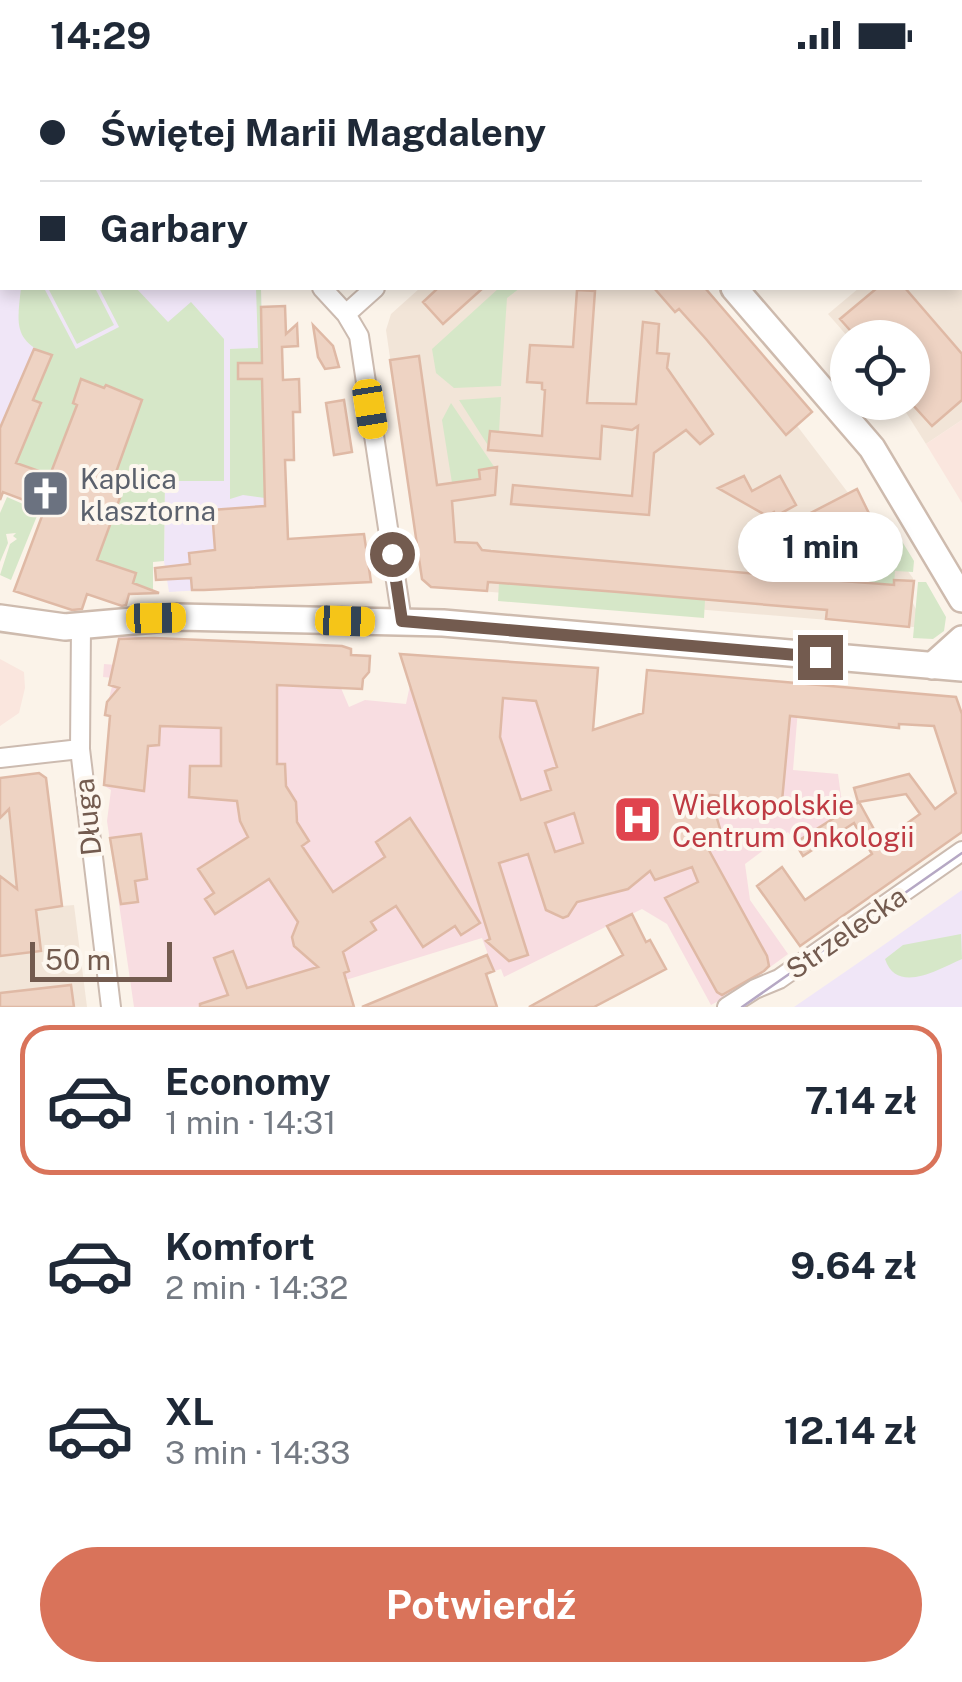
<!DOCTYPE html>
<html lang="pl">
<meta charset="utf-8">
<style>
body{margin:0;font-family:"Public Sans",sans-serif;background:#f6f6f7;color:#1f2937;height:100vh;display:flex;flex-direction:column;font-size:38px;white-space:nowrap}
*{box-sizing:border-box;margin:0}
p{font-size:32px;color:#747a83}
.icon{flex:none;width:55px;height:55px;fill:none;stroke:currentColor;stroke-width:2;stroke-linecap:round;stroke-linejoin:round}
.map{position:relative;height:937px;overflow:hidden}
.side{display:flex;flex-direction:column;background:#fff;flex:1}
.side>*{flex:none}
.hud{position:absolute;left:0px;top:0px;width:962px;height:220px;box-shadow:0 5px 15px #0003;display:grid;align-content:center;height:220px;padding:0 40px;background:#fff}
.fabs{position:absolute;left:830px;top:250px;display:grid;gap:20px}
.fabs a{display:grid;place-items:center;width:100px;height:100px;border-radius:50%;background:#fff;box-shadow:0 5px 15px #0003;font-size:50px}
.scale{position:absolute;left:30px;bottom:25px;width:142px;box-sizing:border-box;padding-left:10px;border:5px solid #735b4f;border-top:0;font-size:28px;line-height:35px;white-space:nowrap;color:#735b4f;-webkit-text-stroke:8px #fdf7ef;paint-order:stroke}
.end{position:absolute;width:45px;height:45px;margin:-22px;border:12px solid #735b4f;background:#fff;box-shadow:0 0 0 5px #fff}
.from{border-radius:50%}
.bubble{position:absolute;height:70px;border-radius:35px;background:#fff;box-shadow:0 5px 15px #0003;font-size:32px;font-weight:700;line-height:70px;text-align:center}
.car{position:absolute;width:30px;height:60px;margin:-30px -15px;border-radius:12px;box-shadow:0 0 8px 2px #0007;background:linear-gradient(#f5c518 24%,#345 0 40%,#f5c518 0 76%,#345 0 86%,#f5c518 0)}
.hud b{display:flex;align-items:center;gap:35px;height:95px;font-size:38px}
.hud b+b{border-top:2px solid #e0e1e3}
.hud i{width:25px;height:25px;background:#1f2937}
ul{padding:18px 0 0;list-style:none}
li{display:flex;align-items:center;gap:30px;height:150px;margin:0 20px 15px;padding:0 20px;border:5px solid transparent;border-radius:30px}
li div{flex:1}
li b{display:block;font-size:38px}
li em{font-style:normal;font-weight:700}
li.active{border-color:#d9735a}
li>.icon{width:90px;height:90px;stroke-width:1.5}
.action{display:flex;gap:20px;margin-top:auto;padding:20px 40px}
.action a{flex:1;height:115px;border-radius:60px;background:#d9735a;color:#fff;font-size:40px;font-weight:700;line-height:115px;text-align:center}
.status{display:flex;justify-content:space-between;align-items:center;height:70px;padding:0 50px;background:#fff;direction:ltr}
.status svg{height:28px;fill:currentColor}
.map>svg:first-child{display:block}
</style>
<div class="status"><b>14:29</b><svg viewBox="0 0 49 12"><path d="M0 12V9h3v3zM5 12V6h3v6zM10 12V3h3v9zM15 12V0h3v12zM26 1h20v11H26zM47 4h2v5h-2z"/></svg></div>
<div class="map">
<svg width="962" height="937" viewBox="0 0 962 937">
<rect width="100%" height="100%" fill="#fbf3e9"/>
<path fill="#f2e5d8" d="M962 53V350L926 374 900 333 912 332V268L848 267 828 244 859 218H960Z
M420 218H692L913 508 911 529 925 558 431 517 422 509 386 260 391 244Z
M0 708H46L62 836 74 835 87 937H0Z"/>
<path fill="#fae6de" d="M962 350V433L926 374Z
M0 589 24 602 25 618 19 643 0 656Z"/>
<path fill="#f0e6f7" d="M0 0 83 2H2V218H261L269 516 169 522 164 491 166 324 34 279 0 355Z
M962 820V937H794L858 893Z"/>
<path fill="#f8dde1" d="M122 563 149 569 351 579 350 606 341 618 349 637 365 630 406 634 410 615 489 592V589L598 598 595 628H584L595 661 642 652 647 601 800 615 793 700 838 704 841 726 847 739 795 773 788 762 745 794 750 830 788 884 739 920 711 935 667 854 642 839 504 907 501 899 494 901 482 868 258 937H134L107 751 111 720 103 715 110 647 105 645 114 608 103 607 104 594 117 595 118 566Z"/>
<path fill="#d6e7c8" d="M21 218H44L76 279 119 257 99 218H136L168 252 191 232 224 269V411H165L164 491 153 492V523L135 524 138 515 133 513 135 503 93 489 103 473 116 424 108 415 113 403H116L114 399 119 387H122L125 371 129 370 126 368 130 355 134 356 131 352 138 333 142 330 106 315 104 318 81 310 73 333 77 335 50 405 16 393 42 334 33 330 51 286C13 271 17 254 21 218Z
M48 218H95L114 255 77 274Z
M256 218H261L265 428 243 425 230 429V279L258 278Z
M499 218H520L507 228 501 316 454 318 436 303 432 279Z
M501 327 499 362 489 377 459 330Z
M451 333 495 398 479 400 480 409 452 413 442 350Z
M7 427 39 441 11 510 0 505 10 474 17 469 13 466 16 463 6 464 8 473 0 492V443Z
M897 463 914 491 913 502 895 501 894 515 830 510V506H841L842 495 867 491 891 478 887 468Z
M918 512H926L946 547 944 561 933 569 913 568Z
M499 513 705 530 704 548 498 531Z
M961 864 962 889C939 899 897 925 885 889L903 875Z"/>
<path fill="#eed3c3" stroke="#dfb9a5" stroke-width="2.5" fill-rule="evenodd" d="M438 218H483L443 254 423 232Z
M654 218H705L812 342 786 365 706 269 679 239 675 242Z
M877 218H905L962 284V330L932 356 912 334V268H857L840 249Z
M577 220 595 221 587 333 636 334 643 252 659 254 657 283 669 284 667 298 713 364 700 374 686 360 654 383 649 445 511 434 513 415 632 426 638 356 632 360 602 356 600 389 488 380 490 361 542 366 545 320 542 319V313L527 312 530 275 573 277Z
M285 236 286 264 297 254 298 276 282 277 283 310 299 309 300 342H293L294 390H285L288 469 364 464 371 512 204 520H192L191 508 156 510 155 498 190 494 189 483 215 480 212 440 265 436 262 309H238V293H262L261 237Z
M313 255 333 276 339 297 325 299 318 287Z
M34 279 52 285 33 330 41 333 16 393 50 405 77 335 73 333 81 309 104 318 106 315 142 330 110 419 121 425 97 490 136 503 133 513 159 523 129 524 126 535 122 536 87 524 82 539 72 540 14 521 45 438 3 422 0 430V358Z
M419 286 437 415 480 409 479 400 497 397 495 425 452 431 455 472 477 473 482 480 491 481 827 510 797 450 857 419 887 480 830 510 894 515V510L914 511 909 557 826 549 827 540 618 522 488 512 487 521 431 517 422 509 390 290Z
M344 330 352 382 334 385 326 333Z
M744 406 752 421 780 406 796 435 776 446 774 442 767 446 718 418Z
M154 568 342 576 351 579V585L370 586 369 602 363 609 362 619 277 615V694H285L286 716 296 732 297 752 309 771 302 776 333 822 385 787 376 772 410 748 480 853 461 865 455 856 423 877 396 836 371 852 376 860 343 882 349 901 344 903 354 937H200V934L228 925 214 888 233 881 247 918 318 897 294 876 292 867 298 852 269 809 215 844 205 829 214 823 198 799 248 767 240 751 237 731 189 727 190 696H221V658L160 656 159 675 148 676 144 721 104 715 110 646 105 645 107 632 119 618 109 615 119 569Z
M400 584 598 598 593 660 643 643 647 600 956 627 962 644V762L800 876 757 816 782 797 805 830 872 784 854 753 803 786 795 773 859 732 881 772 920 744 906 724 858 732 854 718 909 704 935 739 956 723 934 656 899 654V658L790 646 782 731 710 725 721 762 705 773 767 886 769 896 764 901 722 925 717 922 665 828 698 812 692 797 655 810 650 801 628 819 577 832 568 846 563 848 546 840 528 784 499 793 528 885 509 891 486 871 490 869ZM503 628 536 631 557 697 545 701 551 720 521 730 500 667ZM574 743 583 773 555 782 545 753Z
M39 703 46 708 62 836 36 840 41 881 0 886V806L17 819 9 739 0 748V708Z
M141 764 147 809 135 811 138 832 121 834 110 768Z
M632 844 646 872 650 870 666 899 594 937H529L623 885 607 856Z
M487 885 494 901 486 904 497 937H362Z
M71 915 74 937H0V923Z"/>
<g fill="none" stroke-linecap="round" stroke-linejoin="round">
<defs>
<path id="street" d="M121 0 124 2
M322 218 346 244 359 266 402 551
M346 244 375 218
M81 556 80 679 111 937
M0 688 80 679
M727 937 755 919 779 909 962 781"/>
<path id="secondary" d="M546 0 548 2
M734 218 872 378 962 529
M0 548 65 557 178 547 443 553 962 598
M932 596 962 569"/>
</defs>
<use href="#street" stroke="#ccbbb0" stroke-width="22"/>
<use href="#secondary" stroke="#cebbae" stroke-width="30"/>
<use href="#street" stroke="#fff" stroke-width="18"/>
<use href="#secondary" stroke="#fff" stroke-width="25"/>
<path stroke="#b6a8c4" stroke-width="2.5" d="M742 937 962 783"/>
</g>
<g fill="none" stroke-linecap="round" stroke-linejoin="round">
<path stroke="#735b4f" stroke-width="12" d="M392 484 402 551 820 587"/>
</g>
<defs>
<symbol id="church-square" viewBox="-11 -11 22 22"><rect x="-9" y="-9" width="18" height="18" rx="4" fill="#6b7280" stroke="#fdf7ef"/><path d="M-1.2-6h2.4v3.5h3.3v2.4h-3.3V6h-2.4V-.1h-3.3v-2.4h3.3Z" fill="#fff"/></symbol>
<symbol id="hospital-square" viewBox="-11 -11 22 22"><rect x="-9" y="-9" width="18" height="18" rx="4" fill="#e0444e" stroke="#fdf7ef"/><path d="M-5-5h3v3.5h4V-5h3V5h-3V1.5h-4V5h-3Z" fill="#fff"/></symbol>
</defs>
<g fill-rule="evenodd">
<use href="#church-square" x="18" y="396" width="55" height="55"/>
<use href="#hospital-square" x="610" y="722" width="55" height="55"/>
</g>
<g text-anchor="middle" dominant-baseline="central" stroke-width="8" stroke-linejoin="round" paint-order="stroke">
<g font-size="28" fill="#5b616d" stroke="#fdf7ef" text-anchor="start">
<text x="80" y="408">Kaplica<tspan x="80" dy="32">klasztorna</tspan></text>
</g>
<g font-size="28" fill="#be3a42" stroke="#fdf7ef" text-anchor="start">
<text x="672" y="734">Wielkopolskie<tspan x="672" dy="32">Centrum Onkologii</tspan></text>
</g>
<g font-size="28" fill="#735b4f" stroke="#fdf7ef">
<text transform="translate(87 747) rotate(-96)">Długa</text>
<text transform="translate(846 862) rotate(-35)">Strzelecka</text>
</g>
</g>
</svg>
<div class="fabs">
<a><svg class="icon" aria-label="locate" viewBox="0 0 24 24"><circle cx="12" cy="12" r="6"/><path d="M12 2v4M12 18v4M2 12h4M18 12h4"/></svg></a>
</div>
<div class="scale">50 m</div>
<i class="end from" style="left:392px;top:484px"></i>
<i class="end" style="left:820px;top:587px"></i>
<div class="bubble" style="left:738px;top:442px;width:165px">1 min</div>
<i class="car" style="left:370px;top:339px;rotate:171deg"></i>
<i class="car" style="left:156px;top:548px;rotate:89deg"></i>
<i class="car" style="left:345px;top:551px;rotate:92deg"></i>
<div class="hud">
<b><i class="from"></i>Świętej Marii Magdaleny</b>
<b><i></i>Garbary</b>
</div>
</div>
<section class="side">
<ul>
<li class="active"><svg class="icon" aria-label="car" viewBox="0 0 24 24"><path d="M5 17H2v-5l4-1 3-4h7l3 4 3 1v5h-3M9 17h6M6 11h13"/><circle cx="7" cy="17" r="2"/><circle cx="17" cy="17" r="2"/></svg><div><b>Economy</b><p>1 min · 14:31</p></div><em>7.14 zł</em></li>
<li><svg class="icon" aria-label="car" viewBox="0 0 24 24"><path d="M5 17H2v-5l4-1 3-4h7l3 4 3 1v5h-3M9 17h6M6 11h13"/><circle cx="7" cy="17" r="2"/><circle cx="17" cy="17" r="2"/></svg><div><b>Komfort</b><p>2 min · 14:32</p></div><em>9.64 zł</em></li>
<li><svg class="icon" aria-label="car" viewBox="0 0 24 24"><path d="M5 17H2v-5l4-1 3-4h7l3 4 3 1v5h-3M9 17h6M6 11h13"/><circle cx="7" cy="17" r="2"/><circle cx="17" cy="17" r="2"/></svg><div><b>XL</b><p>3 min · 14:33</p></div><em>12.14 zł</em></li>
</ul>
<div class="action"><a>Potwierdź</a></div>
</section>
